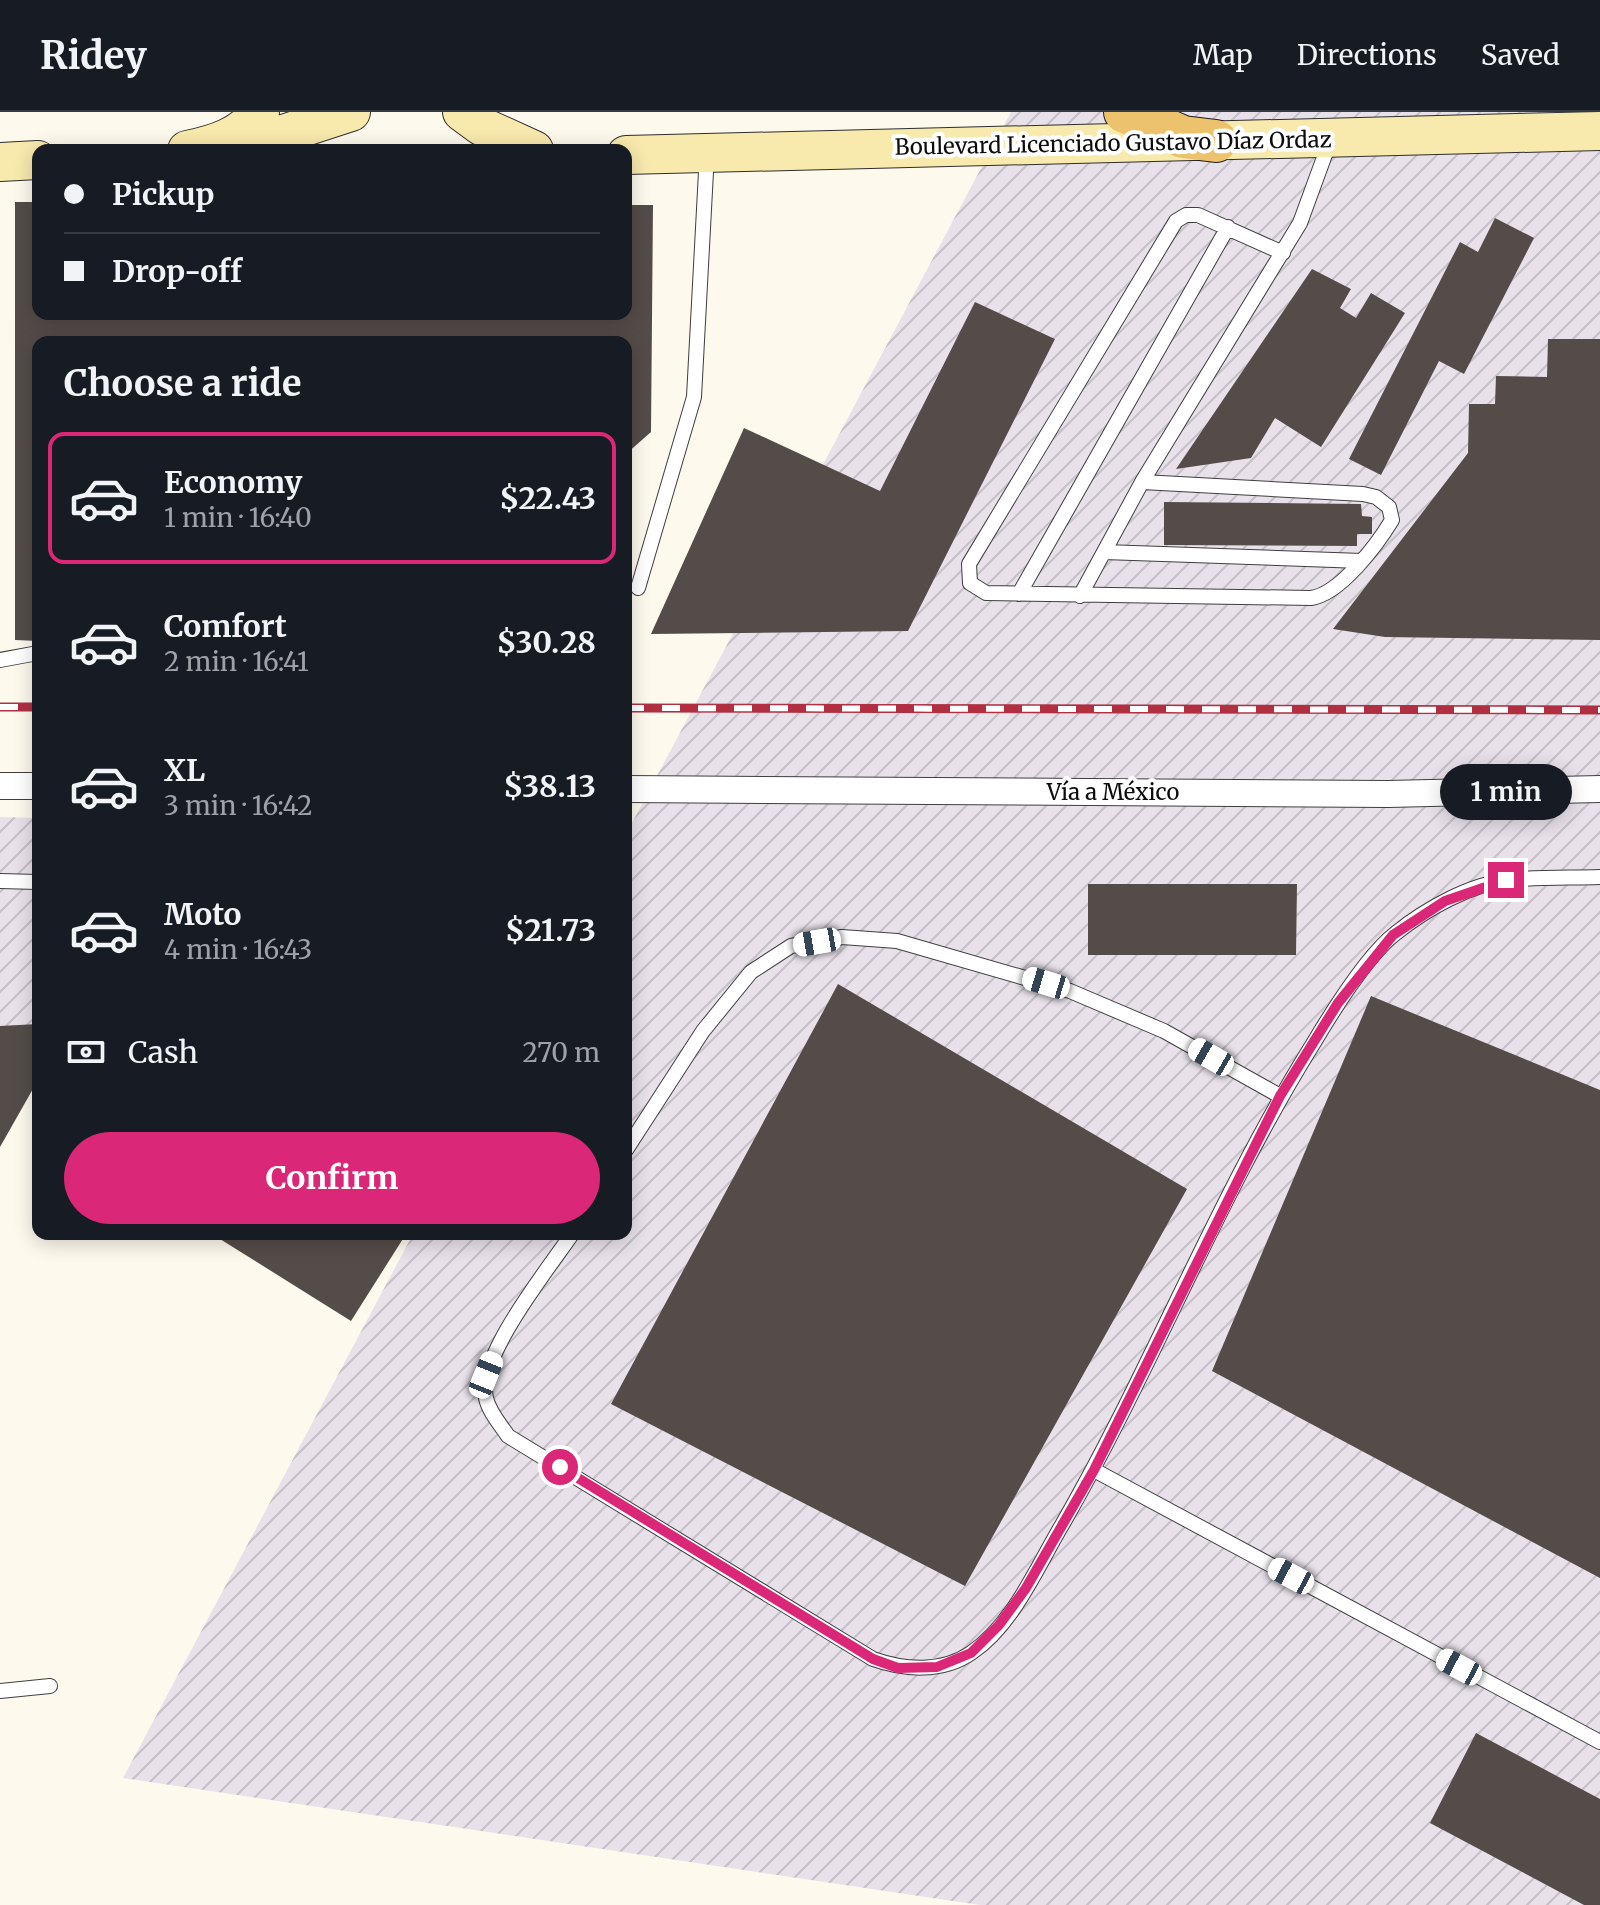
<!DOCTYPE html>
<meta charset="utf-8">
<style>
body{margin:0;font-family:Merriweather,serif;background:#242831;color:#f1f3f6;height:100vh;display:flex;flex-direction:column;font-size:30px;white-space:nowrap}
*{box-sizing:border-box;margin:0}
p{font-size:26px;color:#9ea1a6}
.icon{flex:none;width:44px;height:44px;fill:none;stroke:currentColor;stroke-width:2;stroke-linecap:round;stroke-linejoin:round}
.map{position:relative;flex:1;overflow:hidden}
.sheet{position:absolute;left:32px;top:224px;width:600px;height:904px;display:flex;flex-direction:column;background:#171b24;border-radius:16px;box-shadow:0 4px 20px #0003}
.sheet>*{flex:none}
.banner{position:absolute;left:32px;top:32px;width:600px;height:176px;border-radius:16px;box-shadow:0 4px 20px #0003;display:grid;align-content:center;height:176px;padding:0 32px;background:#171b24}
.end{position:absolute;width:36px;height:36px;margin:-18px;border:10px solid #db2777;background:#fff;box-shadow:0 0 0 4px #fff}
.from{border-radius:50%}
.bubble{position:absolute;height:56px;border-radius:28px;background:#171b24;box-shadow:0 4px 20px #0003;font-size:26px;font-weight:700;line-height:56px;text-align:center}
.car{position:absolute;width:24px;height:48px;margin:-24px -12px;border-radius:10px;box-shadow:0 0 6px 2px #0007;background:linear-gradient(#fff 24%,#345 0 40%,#fff 0 76%,#345 0 86%,#fff 0)}
.banner b{display:flex;align-items:center;gap:28px;height:76px;font-size:30px}
.banner b+b{border-top:2px solid #363941}
.banner i{width:20px;height:20px;background:#f1f3f6}
ul{padding:0;list-style:none}
li{display:flex;align-items:center;gap:24px;height:132px;margin:0 16px 12px;padding:0 16px;border:4px solid transparent;border-radius:16px}
li div{flex:1}
li b{display:block;font-size:30px}
li em{font-style:normal;font-weight:700}
li.selected{border-color:#db2777}
li>.icon{width:72px;height:72px;stroke-width:1.5}
h2{padding:0 32px;font-size:36px;line-height:96px}
.pay{display:flex;align-items:center;gap:20px;height:88px;padding:0 32px;font-size:30px}
.pay p{margin-inline-start:auto}
.action{display:flex;gap:16px;margin-top:auto;padding:16px 32px}
.action a{flex:1;height:92px;border-radius:48px;background:#db2777;color:#fff;font-size:32px;font-weight:700;line-height:92px;text-align:center}
header{display:flex;align-items:center;gap:48px;box-sizing:border-box;height:112px;padding:0 40px;background:#171b24;border-bottom:2px solid #363941}
header strong{font-size:38px}
nav{display:flex;gap:44px;margin-inline-start:auto;font-size:28px}
.map>svg:first-child{display:block}
</style>
<header>
<strong>Ridey</strong>
<nav><a>Map</a><a>Directions</a><a>Saved</a></nav>
</header>
<div class="map">
<svg width="1600" height="1793" viewBox="0 0 1600 1793">
<defs>
<pattern id="industrial-furrows" width="10" height="10" patternUnits="userSpaceOnUse" patternTransform="scale(2)"><rect width="10" height="10" fill="#e8e1ea"/><path d="M-1 1l2-2M0 10L10 0M9 11l2-2" fill="none" stroke="#c6c0c8"/></pattern>
</defs>
<rect width="100%" height="100%" fill="#fdf9ed"/>
<path fill="url(#industrial-furrows)" d="M1011 0H1600V1793H980L123 1666 413 1122H626V722Z
M0 705 38 706V964L0 1029Z"/>
<path fill="#544c49" d="M15 90H38V202H626V93H653L651 320 626 342V230H38V529L15 528Z
M1495 106 1534 126 1464 262 1439 249 1381 363 1349 347 1460 130 1478 140Z
M1312 157 1351 177 1340 196 1356 206 1371 181 1405 201 1321 335 1275 306 1251 346 1176 357Z
M975 190 1055 227 908 519 651 522 744 316 880 379Z
M1548 227H1600V528L1385 525 1333 517 1468 341 1469 292H1495L1496 264 1547 265Z
M1164 390 1361 392 1362 404 1372 405V422H1357V434L1164 433Z
M1088 772H1297L1296 843H1088Z
M838 872 1187 1077 965 1474 611 1292Z
M1371 884 1600 978V1466L1212 1259Z
M38 912V968L0 1035V914Z
M212 1122H406L351 1209Z
M1476 1621 1600 1687V1793H1584L1430 1711Z"/>
<g fill="none" stroke-linecap="round" stroke-linejoin="round">
<defs>
<path id="lane" d="M1142 370 1363 382 1376 385 1389 395 1392 408C1377 433 1340 482 1311 486L986 481 970 471 969 452 1176 109 1186 103H1198L1283 141
M1104 440 1362 449
M638 476 694 285 707 41
M1019 482 1228 115
M1080 484 1142 370 1300 111 1330 29
M0 548 38 541
M0 769 38 770
M626 1038 703 919 751 860 791 834 842 825 897 829 1070 879 1164 919 1280 984
M572 1122C549 1156 476 1246 486 1286 489 1300 500 1312 508 1324L873 1547C904 1558 942 1561 971 1541 1013 1513 1037 1455 1062 1413 1152 1257 1217 1086 1313 932 1332 900 1367 843 1396 821 1426 797 1470 772 1509 768 1539 765 1570 766 1600 765
M1094 1358 1600 1630
M0 1579 50 1574"/>
<path id="street" d="M0 674H38
M626 677 1388 682 1600 677"/>
<path id="secondary" d="M462 0 481 14 534 38
M187 38C217 32 241 24 260 0
M234 38 351 0
M626 43 1600 19
M0 50 38 48"/>
<path id="primary" d="M1125 0 1183 25 1216 29"/>
</defs>
<use href="#lane" stroke="#3f3f3f" stroke-width="16"/>
<use href="#street" stroke="#3f3f3f" stroke-width="28"/>
<use href="#secondary" stroke="#2e2e2e" stroke-width="40"/>
<use href="#primary" stroke="#1d1d1d" stroke-width="44"/>
<use href="#lane" stroke="#fff" stroke-width="14"/>
<use href="#street" stroke="#fff" stroke-width="26"/>
<use href="#secondary" stroke="#f8e9ad" stroke-width="38"/>
<use href="#primary" stroke="#edc26d" stroke-width="42"/>
<defs>
<path id="rail" d="M0 595H38
M626 596 1600 598"/>
</defs>
<use href="#rail" stroke="#b03042" stroke-width="9"/>
<use href="#rail" stroke="#fff" stroke-width="6" stroke-dasharray="18" stroke-linecap="butt"/>
</g>
<g fill="none" stroke-linecap="round" stroke-linejoin="round">
<path stroke="#db2777" stroke-width="10" d="M560 1355 873 1547 898 1556 937 1555 971 1541 999 1513 1026 1476 1094 1358 1280 984 1338 891 1393 823 1445 789 1506 768"/>
</g>
<g text-anchor="middle" dominant-baseline="central" stroke-width="8" stroke-linejoin="round" paint-order="stroke">
<g font-size="22" fill="#0c0c0c" stroke="#fff">
<text transform="translate(1113 31) rotate(-1)">Boulevard Licenciado Gustavo Díaz Ordaz</text>
<text x="1113" y="680">Vía a México</text>
</g>
</g>
</svg>
<i class="end from" style="left:560px;top:1355px"></i>
<i class="end" style="left:1506px;top:768px"></i>
<div class="bubble" style="left:1440px;top:652px;width:132px">1 min</div>
<i class="car" style="left:817px;top:830px;rotate:260deg"></i>
<i class="car" style="left:1046px;top:871px;rotate:287deg"></i>
<i class="car" style="left:1211px;top:945px;rotate:300deg"></i>
<i class="car" style="left:486px;top:1263px;rotate:22deg"></i>
<i class="car" style="left:1291px;top:1464px;rotate:298deg"></i>
<i class="car" style="left:1459px;top:1555px;rotate:298deg"></i>
<div class="banner">
<b><i class="from"></i>Pickup</b>
<b><i></i>Drop-off</b>
</div>
<section class="sheet">
<h2>Choose a ride</h2>
<ul>
<li class="selected"><svg class="icon" aria-label="car" viewBox="0 0 24 24"><path d="M5 17H2v-5l4-1 3-4h7l3 4 3 1v5h-3M9 17h6M6 11h13"/><circle cx="7" cy="17" r="2"/><circle cx="17" cy="17" r="2"/></svg><div><b>Economy</b><p>1 min · 16:40</p></div><em>$22.43</em></li>
<li><svg class="icon" aria-label="car" viewBox="0 0 24 24"><path d="M5 17H2v-5l4-1 3-4h7l3 4 3 1v5h-3M9 17h6M6 11h13"/><circle cx="7" cy="17" r="2"/><circle cx="17" cy="17" r="2"/></svg><div><b>Comfort</b><p>2 min · 16:41</p></div><em>$30.28</em></li>
<li><svg class="icon" aria-label="car" viewBox="0 0 24 24"><path d="M5 17H2v-5l4-1 3-4h7l3 4 3 1v5h-3M9 17h6M6 11h13"/><circle cx="7" cy="17" r="2"/><circle cx="17" cy="17" r="2"/></svg><div><b>XL</b><p>3 min · 16:42</p></div><em>$38.13</em></li>
<li><svg class="icon" aria-label="car" viewBox="0 0 24 24"><path d="M5 17H2v-5l4-1 3-4h7l3 4 3 1v5h-3M9 17h6M6 11h13"/><circle cx="7" cy="17" r="2"/><circle cx="17" cy="17" r="2"/></svg><div><b>Moto</b><p>4 min · 16:43</p></div><em>$21.73</em></li>
</ul>
<div class="pay"><svg class="icon" aria-label="cash" viewBox="0 0 24 24"><path d="M3 7h18v10H3z"/><circle cx="12" cy="12" r="2"/></svg>Cash<p>270 m</p></div>
<div class="action"><a>Confirm</a></div>
</section>
</div>
